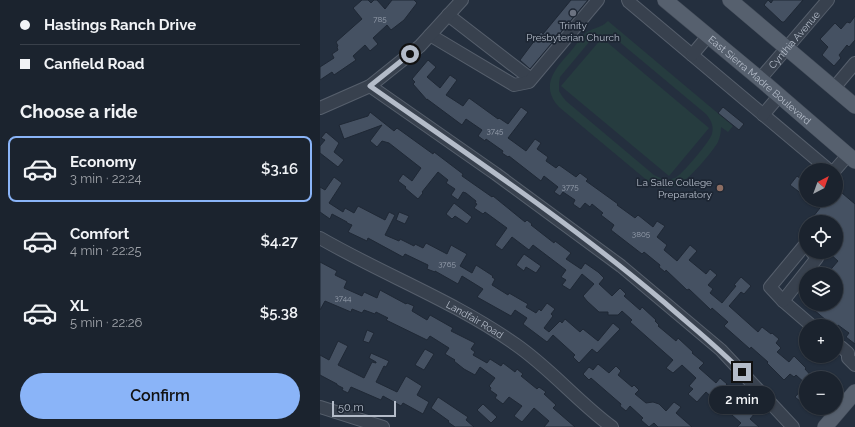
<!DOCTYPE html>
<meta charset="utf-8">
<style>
body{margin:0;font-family:Raleway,sans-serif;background:#242b36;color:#f1f3f6;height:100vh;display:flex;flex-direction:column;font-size:15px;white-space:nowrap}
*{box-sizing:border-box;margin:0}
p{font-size:13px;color:#a0a4aa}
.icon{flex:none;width:22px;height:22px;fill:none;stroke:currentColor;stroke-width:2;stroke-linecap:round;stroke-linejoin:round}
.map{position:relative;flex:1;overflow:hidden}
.sheet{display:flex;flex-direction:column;background:#1b232e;width:320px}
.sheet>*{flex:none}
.guide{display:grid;align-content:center;height:88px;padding:0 20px;background:#1b232e}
.needle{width:26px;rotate:41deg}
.fabs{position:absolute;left:479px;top:163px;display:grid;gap:8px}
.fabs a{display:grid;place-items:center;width:44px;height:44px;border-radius:50%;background:#1b232e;box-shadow:0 1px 3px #0004,0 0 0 1px #39404a;font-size:20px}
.scale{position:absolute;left:12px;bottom:10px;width:64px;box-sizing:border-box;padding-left:4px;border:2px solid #b4bcc9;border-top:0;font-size:11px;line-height:14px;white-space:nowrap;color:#b4bcc9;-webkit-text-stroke:3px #1d2633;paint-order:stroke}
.end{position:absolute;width:18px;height:18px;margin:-9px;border:5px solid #b4bcc9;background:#111;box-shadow:0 0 0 2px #111}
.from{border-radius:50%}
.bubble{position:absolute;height:28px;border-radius:14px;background:#1b232e;box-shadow:0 1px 3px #0004,0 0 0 1px #39404a;font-size:13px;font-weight:600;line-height:28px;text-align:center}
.guide b{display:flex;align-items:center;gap:14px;height:38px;font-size:15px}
.guide b+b{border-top:1px solid #39404a}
.guide i{width:10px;height:10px;background:#f1f3f6}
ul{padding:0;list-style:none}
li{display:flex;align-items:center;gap:12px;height:66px;margin:0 8px 6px;padding:0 12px;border:2px solid transparent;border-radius:8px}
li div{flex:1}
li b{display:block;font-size:15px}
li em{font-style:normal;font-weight:600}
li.current{border-color:#8ab4f8}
li>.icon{width:36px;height:36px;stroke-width:1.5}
h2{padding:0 20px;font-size:18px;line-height:48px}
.cta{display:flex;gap:8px;margin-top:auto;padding:8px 20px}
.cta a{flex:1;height:46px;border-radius:24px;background:#8ab4f8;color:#111;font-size:16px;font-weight:600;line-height:46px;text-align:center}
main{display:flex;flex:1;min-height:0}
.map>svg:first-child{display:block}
</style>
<main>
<section class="sheet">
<div class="guide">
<b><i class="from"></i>Hastings Ranch Drive</b>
<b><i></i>Canfield Road</b>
</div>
<h2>Choose a ride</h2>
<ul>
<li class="current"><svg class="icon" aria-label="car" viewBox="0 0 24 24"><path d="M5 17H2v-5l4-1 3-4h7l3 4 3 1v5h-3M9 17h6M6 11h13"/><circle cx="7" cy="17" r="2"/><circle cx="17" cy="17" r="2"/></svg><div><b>Economy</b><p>3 min · 22:24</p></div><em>$3.16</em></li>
<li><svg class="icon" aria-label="car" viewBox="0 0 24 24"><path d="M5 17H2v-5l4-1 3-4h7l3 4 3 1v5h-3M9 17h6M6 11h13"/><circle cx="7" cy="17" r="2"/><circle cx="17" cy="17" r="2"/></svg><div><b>Comfort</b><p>4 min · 22:25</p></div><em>$4.27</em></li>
<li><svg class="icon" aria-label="car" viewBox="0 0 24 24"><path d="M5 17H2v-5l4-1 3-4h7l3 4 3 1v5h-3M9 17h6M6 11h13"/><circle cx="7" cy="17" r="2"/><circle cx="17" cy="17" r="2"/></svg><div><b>XL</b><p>5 min · 22:26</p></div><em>$5.38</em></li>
</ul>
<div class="cta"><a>Confirm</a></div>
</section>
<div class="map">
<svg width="535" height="427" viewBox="0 0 535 427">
<rect width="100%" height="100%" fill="#242f3e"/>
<path fill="#263c3f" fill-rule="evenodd" d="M288 21 413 126 408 132 401 127C401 132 400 137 398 142 393 151 368 181 358 185 348 190 338 188 329 182L239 107C219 85 236 68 251 51 256 45 261 37 267 32 275 27 281 28 288 21ZM279 35H287L296 39 386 114C391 120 394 126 392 134 390 141 362 175 355 178 348 181 341 179 334 175L246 101 242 96 239 91V83L240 77 270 41Z
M282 38 389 128 349 176 241 86Z"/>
<path fill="#455162" stroke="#1f2835" d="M42 0H48L51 3 54 0H57L65 9 72 0H94L97 3 84 20 71 30 67 25 53 38 58 44 50 51 45 45 33 56 36 60 14 75 12 72 0 80V67L14 58 12 54 18 50 17 47 18 46 16 42 42 19 33 8Z
M251 0H268L210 69 200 60 221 32 223 34Z
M448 0 451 3 453 0H483L464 22H462L444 5Z
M535 16V40L529 47 527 45 519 55 521 58 514 66 502 55 508 47 500 39 515 23 521 29 527 22 530 23Z
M108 60 116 67 107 77 120 88 130 75 137 80 126 95 143 106 149 98 178 119 179 118 188 124 201 107 208 112 188 138 206 151 215 139 221 143 217 149 228 157 226 161 236 168 239 165 256 177 260 173 268 179 266 181 298 204 297 205 315 218 318 215 333 227 337 221 345 226 337 237 347 245 344 250 357 261 370 245 377 251 369 260 386 274 390 269 397 275 388 285 393 289 390 293 402 303 416 286 414 285 421 277 431 286 424 294 421 292 409 306 438 332 442 327 451 334 452 333 459 339 456 343 461 348 457 352 469 362 474 356 486 368 485 369 493 378H486V384L476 375 474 377 470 374 464 380 447 363 448 362 431 347 430 349 404 326 408 322 392 308 391 310 369 289 367 290 346 270 345 272 339 267 340 265 324 252 322 254 291 230 294 225 281 215 283 213 272 204 270 207 265 203 260 209 253 204 255 200 243 192 240 196 234 192 238 187 224 176 221 181 189 156 188 157 182 153 183 151 166 139 165 141 158 136 162 130 146 119 142 125 107 99V100L93 84 95 82 92 79Z
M403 107 424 124 419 130 398 113Z
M50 112 74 131 77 128 113 154 114 152 143 174 142 176 172 197 173 196 205 222 207 220 212 224 211 225 234 243 235 241 251 253 246 259 261 269 265 263 278 272 284 278 279 284 292 296 300 288 306 294 304 296 320 310 322 307 336 320 335 321 339 325 338 326 356 341 358 338 373 352 372 353 384 363 379 368 396 383 400 378 407 384H406L414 391 412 394 435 413 430 419 439 427H417L421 423 386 392 377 402 368 394 373 389 369 386 376 378 362 365 353 373 346 368 353 360 310 322 312 320 302 311 298 315H288V312H279L267 301 263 296 274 284 262 274 250 290 242 285 246 280 241 277 246 270 213 245 209 250 192 237 182 250 175 245 187 228 165 212 163 214 154 208 157 204 155 203 156 201 146 193 143 192 138 200 131 195 135 189 126 183 128 180 118 172 102 192 103 193 98 199 85 188 86 187 78 181 83 174 92 181 101 168 69 143 62 141 57 147 50 141 62 125 24 139 19 125 48 116Z
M6 132 19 143 14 152 24 160 18 167 0 153V146L5 140 1 138Z
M477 176 486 183V197L470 185Z
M14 177 22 183 9 203 23 212 25 208 34 213 38 206 65 220 69 212 75 215 65 235 79 241 80 239 94 246 95 244 103 248 106 243 127 254 131 245 147 254 140 266 152 273 156 265 173 276 172 277 175 279 172 285 188 295 189 293 208 304 206 307 216 313 219 309 221 311 227 303 235 309 231 314 233 316 224 328 229 332 240 321 242 323 245 319 260 332 263 329 278 341 293 323 300 329 277 353 272 349 259 363 253 357 255 355 233 335 227 342 203 324 207 318 195 310 191 316 157 297 163 289 142 276 138 284 115 271V272L107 269 108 265 85 254 83 257 48 238 47 241 28 232 32 225 27 223V222L12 214 10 219 0 212V187L5 190Z
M516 188 535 204V344L526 337 529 333 518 325 516 327V326H513L487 304H516V274H507L518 261 508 252H516V222H489L500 208 489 200H516Z
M134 203 152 217 147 224 135 216 132 219 126 214Z
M79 212 89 216 85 224 76 220Z
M204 254 221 266 216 273 206 267 204 271 196 265Z
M0 262 17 271 15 275 27 281 24 288 42 296 44 292 57 298 60 290 86 304 87 303 94 306 92 311 107 320 110 315 133 328 131 331 155 343 151 349 155 352 153 355 167 363 170 359 181 366 183 363 195 372 197 369 203 374 201 376 217 389 219 387 226 392 224 394 236 405 233 408 255 427H224L229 421 214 408 202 422 194 416 202 406 189 397 183 404 175 398 177 395 170 390 171 388 169 386 175 378 160 367 155 375 144 369 134 361 135 360 125 354 129 348 110 336 107 340 66 320 68 318 56 312 55 314 44 310 42 313 32 309 31 312 5 301 0 310Z
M47 330 54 333 49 343 43 341Z
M18 341 28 346 18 365 44 378 52 362 56 363V362L49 358 51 353 69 361 66 367 64 366 56 382 77 392 86 376 102 386 97 395 109 402 103 414 83 403 81 406 63 396 61 400 31 387 28 393 22 390 23 388 17 385V384L0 375V355L9 360Z
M105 349 114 354 104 370 95 365Z
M278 364 289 373 296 366 301 371 298 375 312 387 314 385 319 390 315 394 326 403 333 402 339 404 346 411 354 402 361 407 356 413 372 427H338L334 423 329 427 321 420 323 418 310 406 306 411 300 406 301 404 271 378 269 380 263 374 269 367 273 370Z
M486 385V406L475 397Z
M118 397 148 417 146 420 154 427H135L128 422 129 421 111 408Z
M163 404 177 417 171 423 157 410Z"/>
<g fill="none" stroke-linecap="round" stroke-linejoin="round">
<defs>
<g id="minor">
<path d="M308 0 309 2 509 170"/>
<path d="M128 15 211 79"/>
<path d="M110 35 194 85 209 82 278 0"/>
<path d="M372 55 388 36"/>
<path id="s1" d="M440 79 508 0"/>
<path d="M50 86 176 174 301 266 401 350 473 427"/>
<path d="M514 88 535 63"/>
<path d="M0 108 50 86 100 46 142 0"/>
<path d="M443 115 459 96"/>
<path d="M515 170 528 155"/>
<path id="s2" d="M0 238C64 275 134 301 195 344 230 368 258 402 292 427"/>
<path d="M486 247 484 246 450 287 463 301 492 326"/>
<path d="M463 301 497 258 492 252"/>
<path d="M516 348 521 347 528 353V358L535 365"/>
<path d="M0 407 63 427"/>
</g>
<g id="major">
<path id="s3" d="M345 0 440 79 535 161"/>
<path d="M410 0 535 106"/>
<path d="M505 427 535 392"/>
</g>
</defs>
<use href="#minor" stroke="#565f6c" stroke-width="14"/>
<use href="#major" stroke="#414a57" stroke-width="16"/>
<use href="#minor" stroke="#38414e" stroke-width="12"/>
<use href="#major" stroke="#56606e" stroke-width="15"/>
</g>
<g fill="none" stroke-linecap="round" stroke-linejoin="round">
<path stroke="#b4bcc9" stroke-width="5" d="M90 54 50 86C150 156 252 224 345 303 371 326 398 347 422 372"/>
</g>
<circle fill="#6b7280" stroke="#1d2633" stroke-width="1.5" cx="253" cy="13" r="4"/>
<circle fill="#8d6e63" stroke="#1d2633" stroke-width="1.5" cx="400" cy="188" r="4"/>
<g text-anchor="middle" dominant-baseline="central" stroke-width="3.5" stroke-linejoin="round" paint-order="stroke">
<g font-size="8" fill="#98a1af">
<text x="60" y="19">785</text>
<text x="175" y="131">3745</text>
<text x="250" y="187">3775</text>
<text x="321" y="234">3805</text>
<text x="127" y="264">3765</text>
<text x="23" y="298">3744</text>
</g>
<g font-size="10" fill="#b4bcc9" stroke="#1d2633">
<text x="253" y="25">Trinity<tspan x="253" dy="12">Presbyterian Church</tspan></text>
<text x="392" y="182" text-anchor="end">La Salle College<tspan x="392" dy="12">Preparatory</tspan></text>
</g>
<g font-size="10" fill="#b4bcc9" stroke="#1d2633">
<text stroke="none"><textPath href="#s1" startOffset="52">Cynthia Avenue</textPath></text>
<text stroke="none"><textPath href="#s3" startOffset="124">East Sierra Madre Boulevard</textPath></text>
<text stroke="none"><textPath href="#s2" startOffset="175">Landfair Road</textPath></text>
</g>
</g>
</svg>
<div class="fabs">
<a><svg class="needle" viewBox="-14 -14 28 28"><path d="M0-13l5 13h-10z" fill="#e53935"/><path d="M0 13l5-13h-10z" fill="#a0a4aa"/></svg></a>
<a><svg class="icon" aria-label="locate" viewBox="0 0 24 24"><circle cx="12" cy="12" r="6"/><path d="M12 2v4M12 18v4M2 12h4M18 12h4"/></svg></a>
<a><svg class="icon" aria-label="layers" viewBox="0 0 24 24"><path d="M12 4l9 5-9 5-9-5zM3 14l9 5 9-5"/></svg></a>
<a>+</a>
<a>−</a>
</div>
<div class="scale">50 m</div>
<i class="end from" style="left:90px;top:54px"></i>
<i class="end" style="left:422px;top:372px"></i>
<div class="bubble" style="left:389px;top:386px;width:66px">2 min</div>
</div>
</main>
